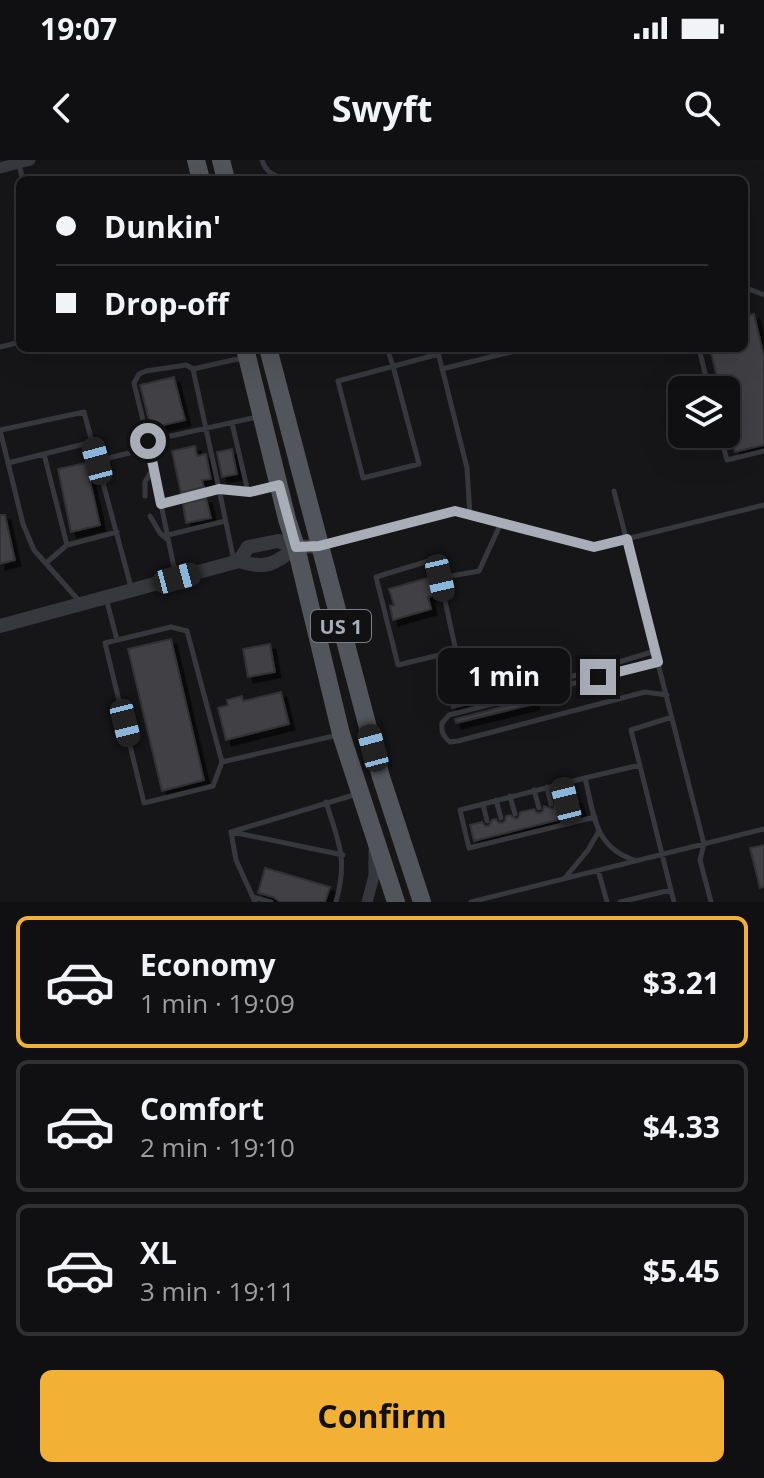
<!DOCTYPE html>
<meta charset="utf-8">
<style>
body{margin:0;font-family:"Open Sans",sans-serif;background:#1e1e20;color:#f1f3f6;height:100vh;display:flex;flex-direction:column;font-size:30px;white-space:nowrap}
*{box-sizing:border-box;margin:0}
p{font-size:26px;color:#9c9d9f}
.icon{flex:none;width:44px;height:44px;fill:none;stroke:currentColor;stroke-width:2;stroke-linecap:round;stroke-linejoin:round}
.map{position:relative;height:742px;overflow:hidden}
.side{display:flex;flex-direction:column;background:#101012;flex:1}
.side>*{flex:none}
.hud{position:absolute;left:16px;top:16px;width:732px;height:176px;border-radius:12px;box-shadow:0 8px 32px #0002,0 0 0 2px #303032;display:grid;align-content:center;height:176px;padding:0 40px;background:#101012}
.controls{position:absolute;left:668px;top:216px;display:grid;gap:16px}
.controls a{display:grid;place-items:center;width:72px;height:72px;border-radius:12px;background:#101012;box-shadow:0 8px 32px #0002,0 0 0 2px #303032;font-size:40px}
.end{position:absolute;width:36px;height:36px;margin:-18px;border:10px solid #a8adb8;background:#111;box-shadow:0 0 0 4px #111}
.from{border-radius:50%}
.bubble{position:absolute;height:56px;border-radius:12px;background:#101012;box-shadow:0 8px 32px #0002,0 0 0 2px #303032;font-size:26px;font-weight:700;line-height:56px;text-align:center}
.car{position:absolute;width:24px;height:48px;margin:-24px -12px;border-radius:10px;box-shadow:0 0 6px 2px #0007;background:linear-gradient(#222 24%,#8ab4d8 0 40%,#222 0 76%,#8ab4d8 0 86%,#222 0)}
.hud b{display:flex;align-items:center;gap:28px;height:76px;font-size:30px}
.hud b+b{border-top:2px solid #303032}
.hud i{width:20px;height:20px;background:#f1f3f6}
ul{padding:14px 0 0;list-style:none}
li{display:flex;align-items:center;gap:24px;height:132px;margin:0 16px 12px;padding:0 24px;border:4px solid #303032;border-radius:12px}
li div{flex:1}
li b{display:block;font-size:30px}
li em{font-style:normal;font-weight:700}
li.current{border-color:#f2b134}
li>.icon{width:72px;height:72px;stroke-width:1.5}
.action{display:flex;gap:16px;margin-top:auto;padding:16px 40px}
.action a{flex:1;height:92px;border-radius:12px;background:#f2b134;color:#111;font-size:32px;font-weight:700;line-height:92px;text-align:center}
.status{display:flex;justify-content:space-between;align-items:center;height:56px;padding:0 40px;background:#101012;direction:ltr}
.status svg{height:22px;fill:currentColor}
header{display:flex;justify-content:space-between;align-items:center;height:104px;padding:0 40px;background:#101012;font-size:36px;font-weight:700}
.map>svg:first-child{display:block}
</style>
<div class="status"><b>19:07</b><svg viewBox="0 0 49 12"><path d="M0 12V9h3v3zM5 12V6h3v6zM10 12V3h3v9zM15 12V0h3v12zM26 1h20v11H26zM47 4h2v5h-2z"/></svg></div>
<header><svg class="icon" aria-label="back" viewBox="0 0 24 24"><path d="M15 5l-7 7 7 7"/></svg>Swyft<svg class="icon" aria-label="search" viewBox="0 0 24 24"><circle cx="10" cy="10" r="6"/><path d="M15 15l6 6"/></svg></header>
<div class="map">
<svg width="764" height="742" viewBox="0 0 764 742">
<defs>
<filter id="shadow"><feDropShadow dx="5.5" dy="5.5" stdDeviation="0" flood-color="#0009"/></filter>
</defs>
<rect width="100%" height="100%" fill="#161618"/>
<path fill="#404145" stroke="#303034" stroke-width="2" filter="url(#shadow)" d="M754 154 764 197V285L735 292 726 254V230H720L710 188H744V157Z
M174 217 185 260 151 268 140 225Z
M195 286 197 296 206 294 211 319 202 320 204 327 181 333 172 291Z
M232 289 237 314 222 317 217 292Z
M86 303 100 365 71 372 58 309Z
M206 338 211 358 186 363 183 344Z
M0 355H5L15 400 0 404Z
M431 417 436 435 428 437 431 449 393 460 390 446 394 445 389 429Z
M171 479 204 620 162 631 128 489Z
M270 484 275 512 248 517 243 489Z
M528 520 531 529 452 548 450 539Z
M281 532 289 564 226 580 218 548 228 545 227 540 242 536 243 541Z
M533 539 534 544 456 563 455 559Z
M576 638 581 654 474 681 470 665 482 662 485 666H489L492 660 496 659 498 662 502 663 505 661 506 656 510 655 516 659 519 657 520 652 534 649 536 652 540 653 543 651 544 646 553 649 556 643 561 642 564 646H568L571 643V639Z
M764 685V727L760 728 750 688Z
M265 708 330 727 325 742H280L273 737 258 733Z"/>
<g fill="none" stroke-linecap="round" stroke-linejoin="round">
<path stroke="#37383d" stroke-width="5" d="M262 0C266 14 276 16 288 20
M19 5 23 20
M744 127 764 135
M0 187 20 182
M387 188 393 206 419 304 363 318 338 221 439 194
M437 188 467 308 470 355
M699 188 709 230
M242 198 193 209 219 329 250 332 274 326
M442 209 527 188
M232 263 248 332
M0 270 84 252 131 427
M0 270 23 364 34 390 81 443
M720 274 727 300 764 291
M148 281 134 223 139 214 146 211 186 205 193 209
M44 294 67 385
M97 301 149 288
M8 303 92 282
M614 331 704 684 700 700 711 742
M145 336V322L153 308
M161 344 219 329 234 401
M150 356 160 373 168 380
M168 375 225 361
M323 385 455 351 594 387 764 345
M46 403 67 385 117 372
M176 417 148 281 257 257
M440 418 456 491 398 505 376 417 435 399 440 418 479 411 501 363
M106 438 117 480
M171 467 187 471 222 602 213 626 144 643 105 483Z
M658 502 449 555 442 563C441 572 443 576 450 582L458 581 645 532 667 535
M547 527 560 520 655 491
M672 557 631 570 674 742
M222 602 338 575
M585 618 460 650 469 688 595 657
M562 623 566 641
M547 627 551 644
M534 630 539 648
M510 636 515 654
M496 640 501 658
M326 642C339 684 348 698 336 742
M483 644 487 661
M231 672 357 634
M231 672 236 700 255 742
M232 672 343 695
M634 700C594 687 594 654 585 618L640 605
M598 710 607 742
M565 718 588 690 599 671
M253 737 271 742
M471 742 764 669
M620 742 671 730"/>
<path stroke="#37383d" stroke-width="11" d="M0 8 30 0
M367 742 374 716V691"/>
<path stroke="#37383d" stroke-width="14" d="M239 401 248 387 278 381 296 387 319 386
M0 466 239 401C265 410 276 404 296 387"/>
<path stroke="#53555c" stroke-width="18" d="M196 0 201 20
M221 0 226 20
M245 188 287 359 296 387 341 574 396 742
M268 188 381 617 422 742"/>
</g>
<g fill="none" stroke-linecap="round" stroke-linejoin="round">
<path stroke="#a8adb8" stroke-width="10" d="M148 281 161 344 219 329 250 332 279 325 296 387 319 386 455 351 594 387 627 379 658 502 598 517"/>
</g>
<g text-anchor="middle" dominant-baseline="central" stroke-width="8" stroke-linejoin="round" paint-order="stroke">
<rect fill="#111113" stroke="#7b7e86" stroke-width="2" x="311" y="450" width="60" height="32" rx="6"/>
<g font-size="20" font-weight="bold" fill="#a8adb8">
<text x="341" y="466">US 1</text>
</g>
</g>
</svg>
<div class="controls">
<a><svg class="icon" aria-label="layers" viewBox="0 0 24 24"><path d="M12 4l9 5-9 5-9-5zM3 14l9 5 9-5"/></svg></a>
</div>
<i class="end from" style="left:148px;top:281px"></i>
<i class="end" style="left:598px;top:517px"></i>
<div class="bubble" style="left:438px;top:488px;width:132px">1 min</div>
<i class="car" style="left:97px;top:301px;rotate:345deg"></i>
<i class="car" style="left:177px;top:418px;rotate:75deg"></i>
<i class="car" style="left:440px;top:418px;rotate:167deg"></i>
<i class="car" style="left:125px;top:563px;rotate:166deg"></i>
<i class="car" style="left:373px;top:588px;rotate:345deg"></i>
<i class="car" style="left:566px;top:641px;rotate:346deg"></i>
<div class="hud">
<b><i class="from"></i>Dunkin'</b>
<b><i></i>Drop-off</b>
</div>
</div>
<section class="side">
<ul>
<li class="current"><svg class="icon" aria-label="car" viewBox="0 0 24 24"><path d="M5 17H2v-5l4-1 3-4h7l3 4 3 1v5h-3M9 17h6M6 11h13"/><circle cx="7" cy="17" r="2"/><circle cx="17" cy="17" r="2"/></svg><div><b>Economy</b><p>1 min · 19:09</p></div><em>$3.21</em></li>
<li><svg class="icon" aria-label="car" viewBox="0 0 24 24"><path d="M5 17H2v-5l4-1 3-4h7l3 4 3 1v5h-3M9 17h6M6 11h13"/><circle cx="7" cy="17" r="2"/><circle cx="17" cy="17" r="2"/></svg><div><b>Comfort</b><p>2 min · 19:10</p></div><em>$4.33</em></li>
<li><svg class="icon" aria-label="car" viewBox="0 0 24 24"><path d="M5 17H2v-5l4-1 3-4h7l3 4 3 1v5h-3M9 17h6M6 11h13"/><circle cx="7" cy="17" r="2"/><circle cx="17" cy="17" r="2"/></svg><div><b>XL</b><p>3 min · 19:11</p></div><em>$5.45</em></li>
</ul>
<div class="action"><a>Confirm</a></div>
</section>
